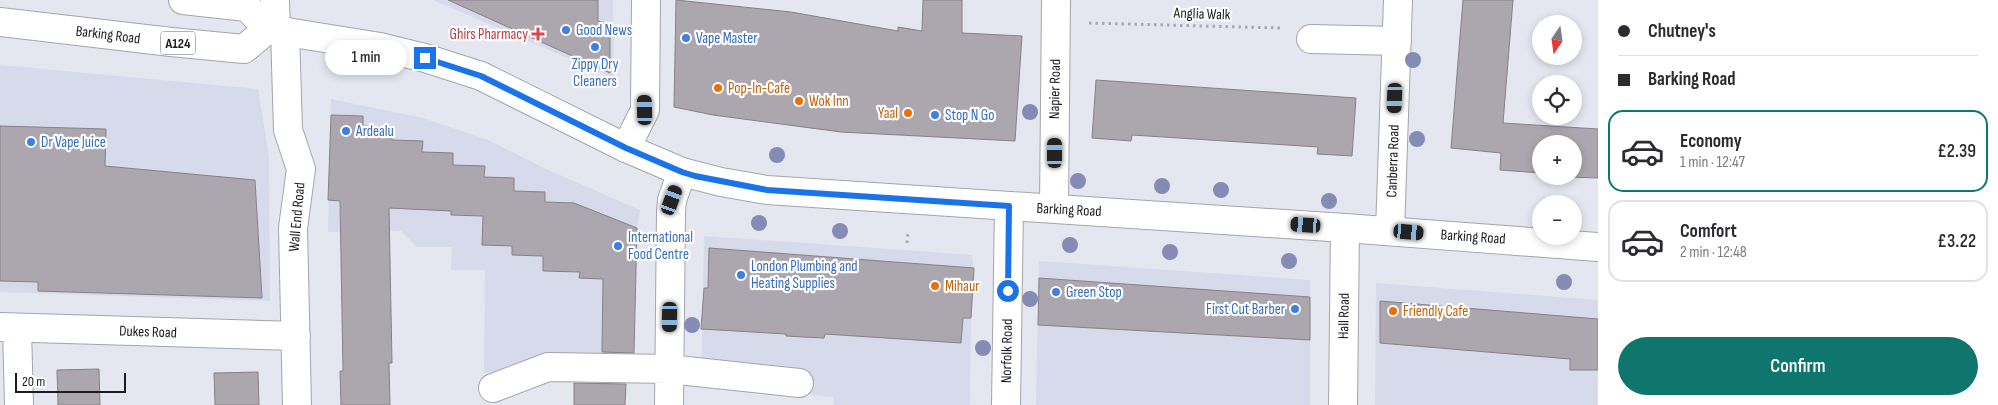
<!DOCTYPE html>
<meta charset="utf-8">
<style>
body{margin:0;font-family:"Sofia Sans Condensed",sans-serif;background:#f7f7f7;color:#2b2b33;height:100vh;display:flex;flex-direction:column;font-size:19px;white-space:nowrap}
*{box-sizing:border-box;margin:0}
p{font-size:16px;color:#7c7c81}
.icon{flex:none;width:28px;height:28px;fill:none;stroke:currentColor;stroke-width:2;stroke-linecap:round;stroke-linejoin:round}
.map{position:relative;flex:1;overflow:hidden}
.drawer{display:flex;flex-direction:column;background:#fff;width:400px}
.drawer>*{flex:none}
.banner{display:grid;align-content:center;height:110px;padding:0 20px;background:#fff}
.needle{width:32px;rotate:193deg}
.buttons{position:absolute;left:1532px;top:15px;display:grid;gap:10px}
.buttons a{display:grid;place-items:center;width:50px;height:50px;border-radius:50%;background:#fff;box-shadow:0 2px 8px #0003;font-size:25px}
.scale{position:absolute;left:15px;bottom:12px;width:111px;box-sizing:border-box;padding-left:5px;border:2px solid #1b1c1f;border-top:0;font-size:14px;line-height:18px;white-space:nowrap;color:#1b1c1f;-webkit-text-stroke:4px #fff;paint-order:stroke}
.end{position:absolute;width:22px;height:22px;margin:-11px;border:6px solid #1a73e8;background:#fff;box-shadow:0 0 0 2px #fff}
.from{border-radius:50%}
.bubble{position:absolute;height:35px;border-radius:18px;background:#fff;box-shadow:0 2px 8px #0003;font-size:16px;font-weight:600;line-height:35px;text-align:center}
.car{position:absolute;width:15px;height:30px;margin:-15px -8px;border-radius:6px;box-shadow:0 0 4px 1px #0007;background:linear-gradient(#222 24%,#8ab4d8 0 40%,#222 0 76%,#8ab4d8 0 86%,#222 0)}
.banner b{display:flex;align-items:center;gap:18px;height:48px;font-size:19px}
.banner b+b{border-top:1px solid #e1e1e2}
.banner i{width:12px;height:12px;background:#2b2b33}
ul{padding:0;list-style:none}
li{display:flex;align-items:center;gap:15px;height:82px;margin:0 10px 8px;padding:0 10px;border:2px solid #e1e1e2;border-radius:15px}
li div{flex:1}
li b{display:block;font-size:19px}
li em{font-style:normal;font-weight:600}
li.active{border-color:#0f766e}
li>.icon{width:45px;height:45px;stroke-width:1.5}
.button{display:flex;gap:10px;margin-top:auto;padding:10px 20px}
.button a{flex:1;height:58px;border-radius:30px;background:#0f766e;color:#fff;font-size:20px;font-weight:600;line-height:58px;text-align:center}
main{display:flex;flex:1;min-height:0}
.map>svg:first-child{display:block}
</style>
<main>
<div class="map">
<svg width="1598" height="405" viewBox="0 0 1598 405">
<rect width="100%" height="100%" fill="#e5e7f0"/>
<path fill="#d6daea" d="M433 0H613L614 78Z
M0 65 258 89 269 156 270 301 0 292Z
M331 99 423 118 488 140 546 169 640 210 637 228 634 363 626 376 484 373 485 270H451L452 247H417L401 231 328 232Z
M704 236 972 255 974 268 971 318 970 405H834L833 397 701 382Z
M1039 261 1310 280V405H1036Z
M1376 283 1598 300V405H1375Z"/>
<path fill="#aca7ae" stroke="#868188" d="M448 0H598V21L610 24V73Z
M676 0 791 12 898 31V27L922 31 923 0H962V33L1022 36 1015 141 841 132 713 115 674 107Z
M1463 0H1513L1503 123 1598 129V178L1568 177 1574 176V144H1541V173L1500 170 1501 153 1451 148Z
M1096 80 1356 98 1352 156 1317 154 1318 147 1132 135 1131 141 1092 138Z
M331 115 363 116V126L393 127 392 140 423 141 422 152 453 153V165L485 166 484 177 514 178V191L545 192V202L574 203 637 228 634 353 602 352 603 279 579 278 580 272 543 271V256L512 255V246L482 245 483 216 451 215V211L389 208 392 363H389L390 405H341L340 371H343L340 201 328 200Z
M0 126 106 129 105 166 255 180 262 298 38 291V282L0 281Z
M709 248 974 268 971 318H963L961 343 825 334 824 338 804 337 786 336V334L701 329 704 288H708Z
M1039 278 1310 297V340L1038 325Z
M1380 301 1598 319V370H1570V359L1380 343Z
M99 369 100 405H58L57 370Z
M258 372 259 405H215L214 373Z
M574 383 626 384 625 405H574Z"/>
<g fill="none" stroke-linecap="round" stroke-linejoin="round">
<defs>
<path id="minor" d="M275 0 276 30
M285 31 288 130 301 169 293 228 297 405
M1311 39 1397 41
M626 148 645 110 646 0
M1054 208 1056 0
M1390 231 1398 0
M0 327 296 336
M17 328 19 405
M493 388 548 367 669 369 799 383
M669 405 671 212 672 200 682 172
M1006 405 1009 206
M1343 405 1345 228"/>
<path id="major" d="M183 0 247 7 268 29 380 47 425 58 481 76 626 148 682 172 721 182 767 190 1345 228 1598 247
M0 22 171 42 244 49 268 29"/>
</defs>
<use href="#minor" stroke="#a3a5ad" stroke-width="30"/>
<use href="#major" stroke="#a3a5ad" stroke-width="30"/>
<path stroke="#a7a9b0" stroke-width="3" stroke-dasharray="2.5 4" stroke-linecap="butt" d="M1089 23 1280 28
M907 243 908 232"/>
<use href="#minor" stroke="#fff" stroke-width="28"/>
<use href="#major" stroke="#fff" stroke-width="28"/>
</g>
<g fill="#858bb4">
<circle cx="1413" cy="60" r="8"/>
<circle cx="1030" cy="112" r="8"/>
<circle cx="1417" cy="139" r="8"/>
<circle cx="777" cy="155" r="8"/>
<circle cx="1078" cy="181" r="8"/>
<circle cx="1162" cy="186" r="8"/>
<circle cx="1221" cy="190" r="8"/>
<circle cx="1329" cy="201" r="8"/>
<circle cx="759" cy="223" r="8"/>
<circle cx="840" cy="231" r="8"/>
<circle cx="1070" cy="245" r="8"/>
<circle cx="1170" cy="252" r="8"/>
<circle cx="1289" cy="261" r="8"/>
<circle cx="1564" cy="282" r="8"/>
<circle cx="1030" cy="299" r="8"/>
<circle cx="692" cy="325" r="8"/>
<circle cx="983" cy="348" r="8"/>
</g>
<g fill="none" stroke-linecap="round" stroke-linejoin="round">
<path stroke="#1a73e8" stroke-width="6" d="M425 58 481 76 626 148 682 172 695 176 767 190 1009 206 1008 291"/>
</g>
<g fill="#3f7fe0" stroke="#fff" stroke-width="2">
<circle cx="566" cy="30" r="5"/>
<circle cx="686" cy="38" r="5"/>
<circle cx="595" cy="47" r="5"/>
<circle cx="935" cy="115" r="5"/>
<circle cx="346" cy="131" r="5"/>
<circle cx="31" cy="142" r="5"/>
<circle cx="618" cy="246" r="5"/>
<circle cx="741" cy="275" r="5"/>
<circle cx="1056" cy="292" r="5"/>
<circle cx="1295" cy="309" r="5"/>
</g>
<path fill="#e0444e" stroke="#fff" stroke-width="2" d="M535.5 26.5h5v5h5v5h-5v5h-5v-5h-5v-5h5z"/>
<g fill="#e8710a" stroke="#fff" stroke-width="2">
<circle cx="718" cy="88" r="5"/>
<circle cx="799" cy="101" r="5"/>
<circle cx="908" cy="113" r="5"/>
<circle cx="935" cy="286" r="5"/>
<circle cx="1393" cy="311" r="5"/>
</g>
<g text-anchor="middle" dominant-baseline="central" stroke-width="4.5" stroke-linejoin="round" paint-order="stroke">
<rect fill="#fff" stroke="#5f6062" stroke-width="1" x="160.5" y="31.5" width="35" height="23" rx="4"/>
<g font-size="14" font-weight="bold" fill="#1b1c1f">
<text x="178" y="43">A124</text>
</g>
<g font-size="15" fill="#1b1c1f" stroke="#fff">
<text transform="translate(1202 14) rotate(2)">Anglia Walk</text>
<text transform="translate(108 35) rotate(7)">Barking Road</text>
<text transform="translate(1055 89) rotate(-89)">Napier Road</text>
<text transform="translate(1393 161) rotate(-88)">Canberra Road</text>
<text transform="translate(1069 210) rotate(3)">Barking Road</text>
<text transform="translate(297 217) rotate(-85)">Wall End Road</text>
<text transform="translate(1473 237) rotate(4)">Barking Road</text>
<text transform="translate(1344 316) rotate(-89)">Hall Road</text>
<text transform="translate(148 332) rotate(2)">Dukes Road</text>
<text transform="translate(1007 351) rotate(-89)">Norfolk Road</text>
</g>
<g font-size="15" fill="#366cbe" stroke="#fff" text-anchor="start">
<text x="576" y="30">Good News</text>
<text x="696" y="38">Vape Master</text>
<text x="595" y="64" text-anchor="middle">Zippy Dry<tspan x="595" dy="17">Cleaners</tspan></text>
<text x="945" y="115">Stop N Go</text>
<text x="356" y="131">Ardealu</text>
<text x="41" y="142">Dr Vape Juice</text>
<text x="628" y="237">International<tspan x="628" dy="17">Food Centre</tspan></text>
<text x="751" y="266">London Plumbing and<tspan x="751" dy="17">Heating Supplies</tspan></text>
<text x="1066" y="292">Green Stop</text>
<text x="1285" y="309" text-anchor="end">First Cut Barber</text>
</g>
<g font-size="15" fill="#be3a42" stroke="#fff" text-anchor="end">
<text x="528" y="34">Ghirs Pharmacy</text>
</g>
<g font-size="15" fill="#c56008" stroke="#fff" text-anchor="start">
<text x="728" y="88">Pop-In-Cafe</text>
<text x="809" y="101">Wok Inn</text>
<text x="898" y="113" text-anchor="end">Yaal</text>
<text x="945" y="286">Mihaur</text>
<text x="1403" y="311">Friendly Cafe</text>
</g>
</g>
</svg>
<div class="buttons">
<a><svg class="needle" viewBox="-14 -14 28 28"><path d="M0-13l5 13h-10z" fill="#e53935"/><path d="M0 13l5-13h-10z" fill="#7c7c81"/></svg></a>
<a><svg class="icon" aria-label="locate" viewBox="0 0 24 24"><circle cx="12" cy="12" r="6"/><path d="M12 2v4M12 18v4M2 12h4M18 12h4"/></svg></a>
<a>+</a>
<a>−</a>
</div>
<div class="scale">20 m</div>
<i class="end from" style="left:1008px;top:291px"></i>
<i class="end" style="left:425px;top:58px"></i>
<div class="bubble" style="left:325px;top:40px;width:82px">1 min</div>
<i class="car" style="left:1395px;top:98px;rotate:182deg"></i>
<i class="car" style="left:645px;top:110px;rotate:359deg"></i>
<i class="car" style="left:1055px;top:153px;rotate:0deg"></i>
<i class="car" style="left:672px;top:200px;rotate:20deg"></i>
<i class="car" style="left:1306px;top:225px;rotate:274deg"></i>
<i class="car" style="left:1409px;top:232px;rotate:95deg"></i>
<i class="car" style="left:670px;top:317px;rotate:181deg"></i>
</div>
<section class="drawer">
<div class="banner">
<b><i class="from"></i>Chutney's</b>
<b><i></i>Barking Road</b>
</div>
<ul>
<li class="active"><svg class="icon" aria-label="car" viewBox="0 0 24 24"><path d="M5 17H2v-5l4-1 3-4h7l3 4 3 1v5h-3M9 17h6M6 11h13"/><circle cx="7" cy="17" r="2"/><circle cx="17" cy="17" r="2"/></svg><div><b>Economy</b><p>1 min · 12:47</p></div><em>£2.39</em></li>
<li><svg class="icon" aria-label="car" viewBox="0 0 24 24"><path d="M5 17H2v-5l4-1 3-4h7l3 4 3 1v5h-3M9 17h6M6 11h13"/><circle cx="7" cy="17" r="2"/><circle cx="17" cy="17" r="2"/></svg><div><b>Comfort</b><p>2 min · 12:48</p></div><em>£3.22</em></li>
</ul>
<div class="button"><a>Confirm</a></div>
</section>
</main>
